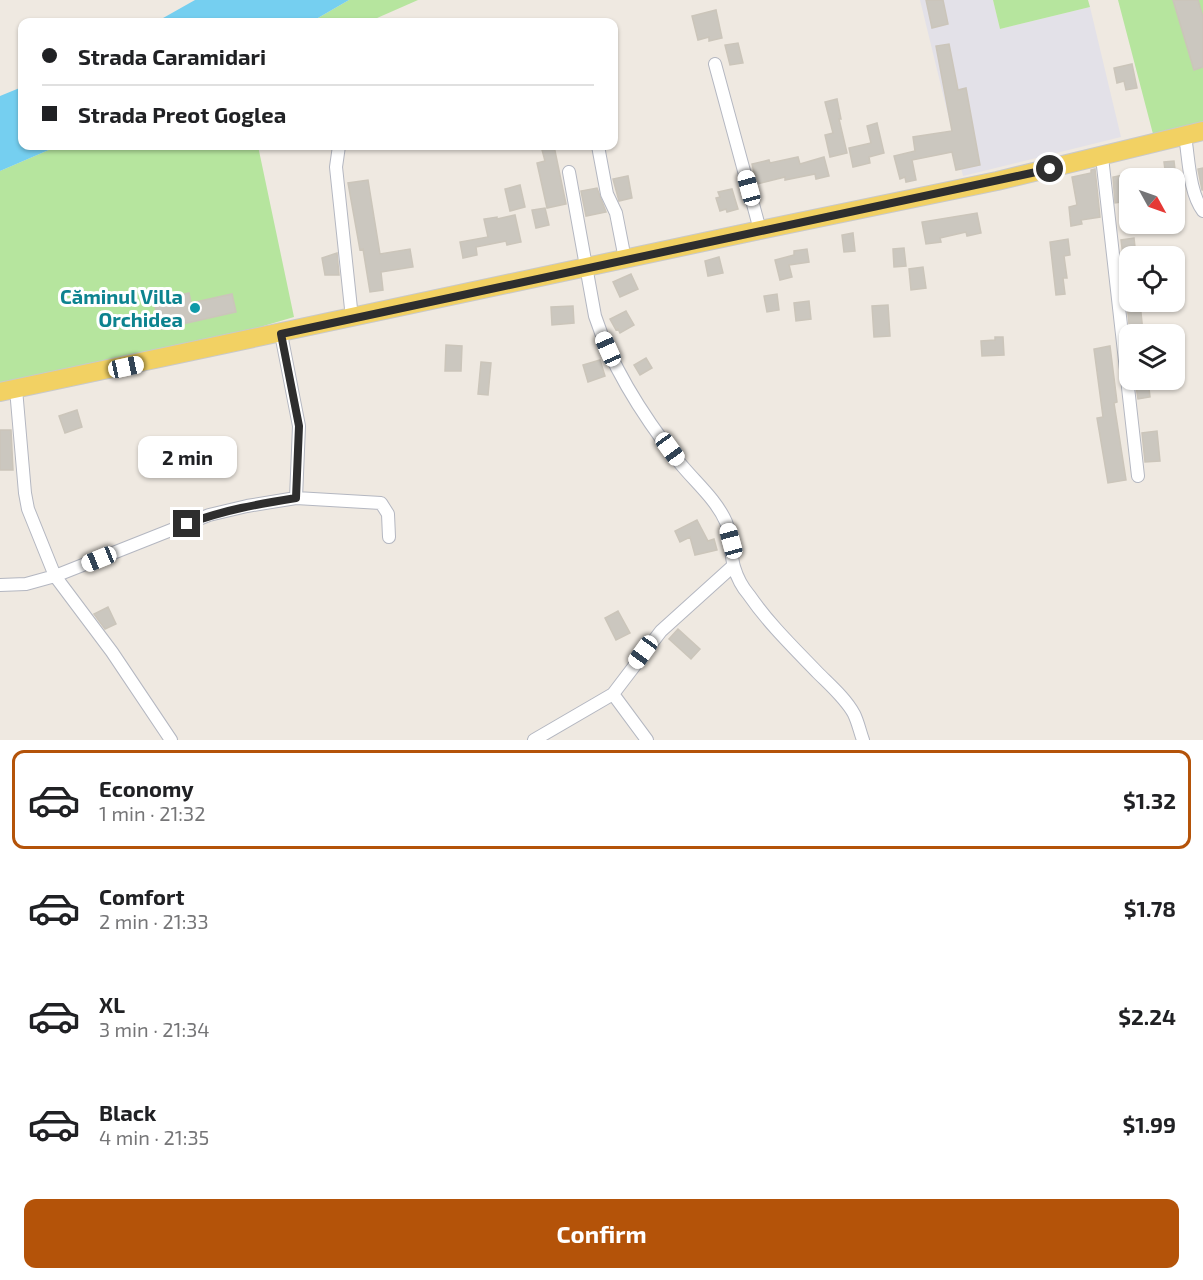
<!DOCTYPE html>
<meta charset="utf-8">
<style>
body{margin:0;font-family:"Exo 2",sans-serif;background:#f6f6f6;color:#202124;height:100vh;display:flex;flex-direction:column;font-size:22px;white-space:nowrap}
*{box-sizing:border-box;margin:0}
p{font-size:20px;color:#757577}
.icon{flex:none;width:33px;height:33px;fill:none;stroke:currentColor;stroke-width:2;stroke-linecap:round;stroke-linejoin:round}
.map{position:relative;height:740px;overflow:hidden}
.details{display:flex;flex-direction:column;background:#fff;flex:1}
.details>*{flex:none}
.top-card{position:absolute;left:18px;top:18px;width:600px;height:132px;border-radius:12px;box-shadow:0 2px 4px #0004;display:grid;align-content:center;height:132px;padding:0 24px;background:#fff}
.needle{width:39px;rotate:130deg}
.fabs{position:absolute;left:1119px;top:168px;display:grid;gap:12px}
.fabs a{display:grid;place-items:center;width:66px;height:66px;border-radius:12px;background:#fff;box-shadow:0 2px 4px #0004;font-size:30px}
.end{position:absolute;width:27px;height:27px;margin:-14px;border:8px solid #2e2e2e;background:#fff;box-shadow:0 0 0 3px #fff}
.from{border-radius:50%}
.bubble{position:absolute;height:42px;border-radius:12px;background:#fff;box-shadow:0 2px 4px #0004;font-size:20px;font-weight:700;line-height:42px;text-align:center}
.car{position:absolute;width:18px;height:36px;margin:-18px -9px;border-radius:8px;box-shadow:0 0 4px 2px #0007;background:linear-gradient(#fff 24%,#345 0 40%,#fff 0 76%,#345 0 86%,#fff 0)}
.top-card b{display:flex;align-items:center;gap:21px;height:57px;font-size:22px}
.top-card b+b{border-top:2px solid #e0e0e0}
.top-card i{width:15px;height:15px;background:#202124}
ul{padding:10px 0 0;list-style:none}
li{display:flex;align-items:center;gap:18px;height:99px;margin:0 12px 9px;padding:0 12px;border:3px solid transparent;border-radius:12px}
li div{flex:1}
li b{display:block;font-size:22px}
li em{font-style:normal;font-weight:700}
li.selected{border-color:#b45309}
li>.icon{width:54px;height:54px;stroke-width:1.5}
.cta{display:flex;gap:12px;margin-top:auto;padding:12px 24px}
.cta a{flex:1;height:69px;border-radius:12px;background:#b45309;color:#fff;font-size:24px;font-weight:700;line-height:69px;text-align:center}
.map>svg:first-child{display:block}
</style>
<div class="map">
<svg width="1203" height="740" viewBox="0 0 1203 740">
<rect width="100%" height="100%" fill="#efe9e1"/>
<path fill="#e3e1e8" d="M920 0H993L1000 29 1090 7 1121 137 963 176Z"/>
<path fill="#b6e59e" d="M349 0H418L368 22H311Z
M993 0H1088L1090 7 1000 29Z
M1118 0H1203V123L1153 134Z
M58 146H258L294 317 30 394 0 399V171Z"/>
<path fill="#75cff0" d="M195 0H349L311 22H156Z
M22 87V146H58L0 171V96Z"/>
<path fill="#cbc7bf" stroke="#cbc5ba" stroke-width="1.5" d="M926 0H943L948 24 932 28Z
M1173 0H1198L1203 17V67L1194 70Z
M716 10 722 38 709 41V37L698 40 692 16Z
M738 43 743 63 730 65 725 45Z
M949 44 958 90 966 88 980 165 956 170 952 152 912 160 916 180 906 182 905 177 900 179 894 156 915 151 913 137 952 131 936 46Z
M1132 64 1137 88 1126 90 1124 81 1117 83 1114 68Z
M837 99 841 119H839L847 153 830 157 825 135 833 133 825 102Z
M877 123 884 153 869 157 870 163 853 167 849 148 871 143 867 126Z
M541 146H554L566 204 547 208 537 163 545 161Z
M798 157 800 164 824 157 829 176 816 179 815 174 785 180V177L757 184 752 164 769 160 770 163Z
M1174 161 1176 178H1166L1164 162Z
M1203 168V190H1202L1198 169Z
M1095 169 1100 217 1081 220 1082 224 1071 226 1069 207 1077 205 1072 177 1091 173V170Z
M1124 175 1128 201 1115 203 1113 177Z
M628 176 632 198 619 201 613 179Z
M368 180 380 254 410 249 413 267 381 272 383 290 370 292 363 249 360 250 348 183Z
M520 185 525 207 510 211 505 189Z
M597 188 606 212 586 216 581 191Z
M732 189 738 209 727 212 726 209 720 211 716 198 720 197 718 192Z
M545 208 549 225 536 228 532 210Z
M977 213 981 233 967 236 966 232 940 238 941 242 926 244 922 222Z
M515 215 521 242 507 245 506 241 476 247 477 255 463 258 460 242 488 237 484 219 497 217V219Z
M853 233 855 251 844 252 842 235Z
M1134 238 1136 256H1123L1121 240Z
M1068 239 1070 255 1064 256 1067 278H1063L1065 294 1056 295 1050 242Z
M904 248 906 266 894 267 893 249Z
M1169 248 1170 256H1142V251Z
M807 249 809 262 789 265 792 277 780 280 775 260 794 255V251Z
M337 253 339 275H325L322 258Z
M719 257 723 273 708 276 705 261Z
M923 267 926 288 911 290 909 269Z
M631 274 638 289 620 297 613 282Z
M189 293 191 303 232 294 236 312 160 329 154 301Z
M777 294 779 310 767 312 764 296Z
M809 301 811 319 796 321 794 303Z
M1140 303 1143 332 1130 334 1127 304Z
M888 305 890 336 874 337 872 306Z
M573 306 574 323 552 325 551 307Z
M626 311 634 325 620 333 618 329 616 330 610 319Z
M995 337H1003L1004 355 982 356 981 341 995 340Z
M446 345 462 346 461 371H445Z
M1110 346 1117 402 1114 403 1126 480 1108 483 1097 418 1103 417 1094 349Z
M646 358 652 368 640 375 634 365Z
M600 360 605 376 588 382 583 365Z
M481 362 491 363 488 395 478 394Z
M1135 380H1148L1150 397 1138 399Z
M77 410 82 427 65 433 59 416Z
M0 430H11L13 470H0Z
M1157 431 1160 461 1145 462 1142 433Z
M697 520 708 541 714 539 717 550 695 555 690 537 680 542 675 531Z
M108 607 116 624 105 629 94 614Z
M618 611 630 633 616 640 605 618Z
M678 629 700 649 691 659 669 639Z"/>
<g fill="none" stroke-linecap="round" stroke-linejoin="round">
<defs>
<path id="street" d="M715 64 760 230
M1185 136C1189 160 1189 192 1203 211
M339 146 336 167 352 318
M598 146 607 194 616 213 625 259
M1102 157 1138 476
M569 172 595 316C612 368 645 419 679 462 694 481 716 499 726 522 732 537 730 553 734 567 737 577 742 587 749 595 769 624 794 648 818 673 831 686 846 699 854 714 858 722 860 732 863 740
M281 334 299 426 296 498
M16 389 25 493 28 509 55 576 112 652 171 740
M0 585 26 584 55 576 209 515 247 506 296 498 381 503 388 514 389 537
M613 694 647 740
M534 740 613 694 661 631 733 566"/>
<path id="primary" d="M0 392 760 230 997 181 1203 131"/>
</defs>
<use href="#street" stroke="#b4b7c1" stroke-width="14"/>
<use href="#primary" stroke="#c9c9c9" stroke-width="20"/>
<use href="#street" stroke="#fff" stroke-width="12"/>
<use href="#primary" stroke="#f2d163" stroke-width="18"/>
</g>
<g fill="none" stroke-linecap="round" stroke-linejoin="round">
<path stroke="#2e2e2e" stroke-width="8" d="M187 524C223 510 259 504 296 498L299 426 281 334 1050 169"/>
</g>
<circle fill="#0f9aa8" stroke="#fff" stroke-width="2" cx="195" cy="308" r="6"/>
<g text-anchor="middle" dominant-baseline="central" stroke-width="6" stroke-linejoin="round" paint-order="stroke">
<g font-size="20" font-weight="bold" fill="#0d838f" stroke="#fff" text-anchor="end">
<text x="183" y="296">Căminul Villa<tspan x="183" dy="23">Orchidea</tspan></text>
</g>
</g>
</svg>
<div class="fabs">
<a><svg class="needle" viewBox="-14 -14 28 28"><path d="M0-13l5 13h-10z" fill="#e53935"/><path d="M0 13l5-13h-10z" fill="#757577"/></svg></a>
<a><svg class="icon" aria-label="locate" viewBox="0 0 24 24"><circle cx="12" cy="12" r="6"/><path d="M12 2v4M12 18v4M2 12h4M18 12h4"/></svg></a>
<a><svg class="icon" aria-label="layers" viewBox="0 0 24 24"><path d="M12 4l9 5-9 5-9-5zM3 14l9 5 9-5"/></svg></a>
</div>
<i class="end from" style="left:1050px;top:169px"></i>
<i class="end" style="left:187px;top:524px"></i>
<div class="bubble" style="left:138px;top:436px;width:99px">2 min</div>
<i class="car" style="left:749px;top:188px;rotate:345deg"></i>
<i class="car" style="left:608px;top:349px;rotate:336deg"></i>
<i class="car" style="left:126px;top:367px;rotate:78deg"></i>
<i class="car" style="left:670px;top:449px;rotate:144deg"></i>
<i class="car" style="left:731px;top:541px;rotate:345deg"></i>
<i class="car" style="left:99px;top:559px;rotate:248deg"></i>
<i class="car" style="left:643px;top:652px;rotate:216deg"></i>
<div class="top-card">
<b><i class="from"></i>Strada Caramidari</b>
<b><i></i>Strada Preot Goglea</b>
</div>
</div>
<section class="details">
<ul>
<li class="selected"><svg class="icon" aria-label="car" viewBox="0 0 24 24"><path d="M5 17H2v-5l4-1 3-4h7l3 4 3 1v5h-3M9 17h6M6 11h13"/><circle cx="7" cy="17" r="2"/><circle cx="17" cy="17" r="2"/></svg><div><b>Economy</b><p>1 min · 21:32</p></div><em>$1.32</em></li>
<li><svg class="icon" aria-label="car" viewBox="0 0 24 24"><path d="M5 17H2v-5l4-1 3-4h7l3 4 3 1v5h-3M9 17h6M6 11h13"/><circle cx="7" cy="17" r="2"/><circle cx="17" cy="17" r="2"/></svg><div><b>Comfort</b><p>2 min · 21:33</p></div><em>$1.78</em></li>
<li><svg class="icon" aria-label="car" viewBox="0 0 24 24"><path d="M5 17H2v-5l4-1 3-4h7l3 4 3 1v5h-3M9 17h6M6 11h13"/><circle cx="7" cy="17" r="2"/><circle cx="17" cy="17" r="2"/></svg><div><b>XL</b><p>3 min · 21:34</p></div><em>$2.24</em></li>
<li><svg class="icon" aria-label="car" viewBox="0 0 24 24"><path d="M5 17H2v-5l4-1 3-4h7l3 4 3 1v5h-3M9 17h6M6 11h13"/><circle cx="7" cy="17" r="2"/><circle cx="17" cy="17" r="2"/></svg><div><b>Black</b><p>4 min · 21:35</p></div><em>$1.99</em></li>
</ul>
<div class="cta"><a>Confirm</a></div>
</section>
